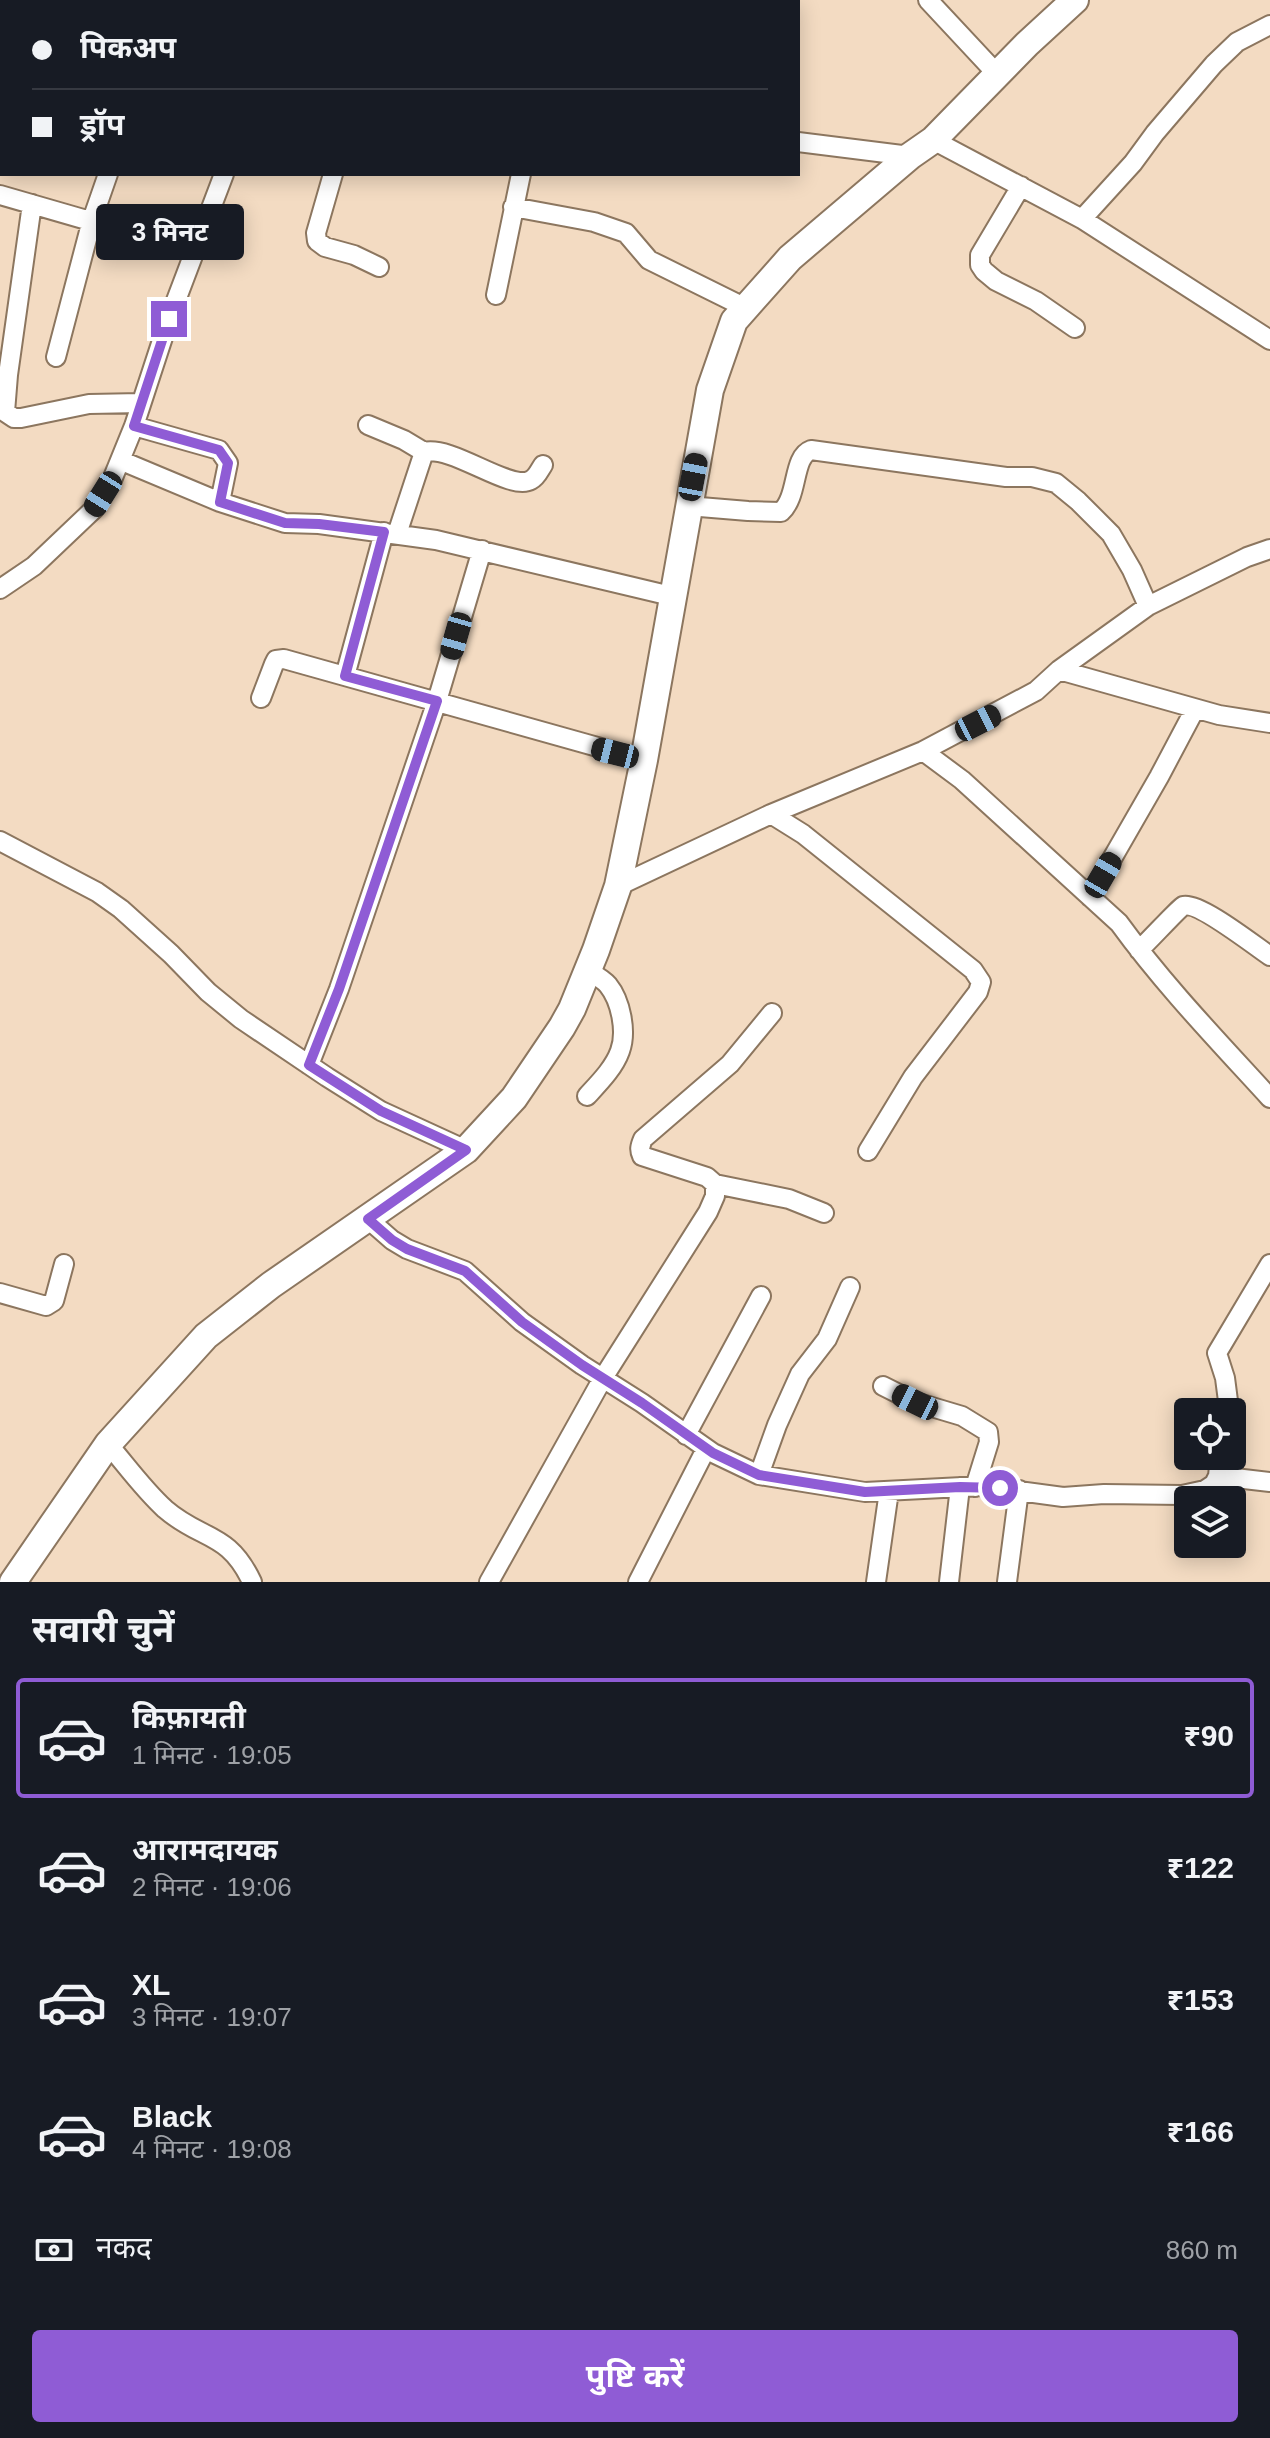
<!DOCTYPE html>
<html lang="hi">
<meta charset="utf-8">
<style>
body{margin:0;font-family:Helvetica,"Noto Sans Devanagari",sans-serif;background:#20242c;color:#f1f3f6;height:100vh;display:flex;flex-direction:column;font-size:30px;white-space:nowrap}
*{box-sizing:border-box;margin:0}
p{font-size:26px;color:#9ea1a6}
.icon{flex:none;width:44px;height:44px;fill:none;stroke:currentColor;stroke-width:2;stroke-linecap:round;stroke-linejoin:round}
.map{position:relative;height:1582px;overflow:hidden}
.panel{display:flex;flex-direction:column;background:#171b24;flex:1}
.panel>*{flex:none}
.banner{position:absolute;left:0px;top:0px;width:800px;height:176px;box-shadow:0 4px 20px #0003;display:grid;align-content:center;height:176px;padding:0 32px;background:#171b24}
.controls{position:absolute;left:1174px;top:1398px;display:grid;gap:16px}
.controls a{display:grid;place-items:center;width:72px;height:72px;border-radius:8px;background:#171b24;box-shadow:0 4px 20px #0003;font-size:40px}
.end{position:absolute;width:36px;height:36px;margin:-18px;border:10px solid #8f5cd5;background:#fff;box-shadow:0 0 0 4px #fff}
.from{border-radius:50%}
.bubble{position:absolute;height:56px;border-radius:8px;background:#171b24;box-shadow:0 4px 20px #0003;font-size:26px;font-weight:700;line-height:56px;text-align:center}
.car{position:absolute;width:24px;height:48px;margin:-24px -12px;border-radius:10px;box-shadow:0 0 6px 2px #0007;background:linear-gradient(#222 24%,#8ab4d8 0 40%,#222 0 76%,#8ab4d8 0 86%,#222 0)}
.banner b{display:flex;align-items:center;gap:28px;height:76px;font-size:30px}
.banner b+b{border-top:2px solid #363941}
.banner i{width:20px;height:20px;background:#f1f3f6}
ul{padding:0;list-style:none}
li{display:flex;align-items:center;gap:24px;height:120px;margin:0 16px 12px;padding:0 16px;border:4px solid transparent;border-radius:8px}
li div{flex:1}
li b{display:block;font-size:30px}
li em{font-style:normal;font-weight:700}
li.on{border-color:#8f5cd5}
li>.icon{width:72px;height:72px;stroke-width:1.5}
h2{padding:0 32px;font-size:36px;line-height:96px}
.pay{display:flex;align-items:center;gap:20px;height:88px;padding:0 32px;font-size:30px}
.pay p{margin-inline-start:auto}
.primary-button{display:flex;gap:16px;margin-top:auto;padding:16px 32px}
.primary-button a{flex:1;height:92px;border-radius:8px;background:#8f5cd5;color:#fff;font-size:32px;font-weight:700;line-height:92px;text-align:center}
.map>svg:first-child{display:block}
</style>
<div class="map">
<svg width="1270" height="1582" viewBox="0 0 1270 1582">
<rect width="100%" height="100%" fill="#f3dbc2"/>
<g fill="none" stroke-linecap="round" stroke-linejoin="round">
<defs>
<path id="street" d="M115 0 118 2
M928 0 997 74
M428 2V0
M0 65H2
M933 140 1082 219 1270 340
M798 142 910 156
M333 174 316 233 317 241 325 247 354 255 379 267
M1021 186 980 255V265L984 271 996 281 1036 301 1075 328
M0 195 194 251
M32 204 8 375 5 412 14 418H21L89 404 141 403
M513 207 594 222 626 233 649 260 746 308
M1082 219 1133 163 1155 133 1214 64 1237 42 1270 25
M496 295 521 174
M56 357 92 220 108 174
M368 425 404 440 424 452
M134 426 219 450 228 463 220 502
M122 461 220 502 285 523 319 524 436 540 671 596
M688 506 748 511 781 512C799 496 792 457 811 450L1006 477H1032L1056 483 1078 501 1111 534 1132 570 1148 606
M397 534 424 452C453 445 510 492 531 480 537 477 539 471 543 465
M0 589 34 566 94 509 112 480 134 426 169 319 224 174
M1059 670 1219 715 1270 723
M345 676 384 532
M261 698 274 664 276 660 284 659 644 760
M923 751 962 780 1119 923C1164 985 1218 1041 1270 1098
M771 814 803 834 973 970 981 982 978 992 913 1077 868 1151
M0 841 97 892 121 909 171 954 208 992 241 1019 327 1077 381 1111 466 1150
M618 886 771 814 923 751 1036 691 1059 670 1148 606 1247 557 1270 549
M1090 897 1159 777 1195 709
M1139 950C1146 944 1180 907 1183 906 1198 901 1255 946 1270 956
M309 1065 339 989 437 701 482 550
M587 1096C599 1083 614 1068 620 1051 627 1032 621 1001 608 985 603 979 595 975 588 971
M715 1184 789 1199 824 1213
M368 1219 392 1240 407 1249 465 1271 522 1322 582 1365 642 1403 713 1453 759 1475 865 1492 982 1486 1063 1497 1104 1494 1182 1495 1205 1490 1214 1484 1218 1476 1220 1456
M0 1293 46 1306 54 1301 64 1264
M883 1386 915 1402 962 1416 988 1432 989 1442 975 1487
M1226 1412 1228 1401 1225 1378 1217 1353 1270 1264
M686 1435 761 1296
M108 1444C126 1465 144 1490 165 1509 202 1541 228 1531 252 1582
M759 1475 777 1425 800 1374 827 1339 850 1287
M1218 1476 1270 1482
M489 1582 603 1378 708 1212 715 1196V1184L707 1177 642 1156C639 1150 640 1146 643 1139L730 1064 772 1013
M638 1582 706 1449
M876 1582 889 1491
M949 1582 960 1487
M1007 1582 1019 1490"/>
<path id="secondary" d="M13 1582 108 1444 206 1336 271 1285 466 1150 514 1098 562 1027 572 1009 596 950 618 886 644 760 710 390 734 321 790 258 910 156 933 140 1027 44 1075 0"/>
</defs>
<use href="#street" stroke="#8c765f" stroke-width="22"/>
<use href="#secondary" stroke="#8c765f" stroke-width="30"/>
<use href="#street" stroke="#fff" stroke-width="18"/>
<use href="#secondary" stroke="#fff" stroke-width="26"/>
</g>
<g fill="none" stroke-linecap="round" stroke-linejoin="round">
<path stroke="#8f5cd5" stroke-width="10" d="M169 319 134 426 219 450 228 463 220 502 285 523 319 524 384 532 345 676 437 701 339 989 309 1065 381 1111 466 1150 368 1219 392 1240 407 1249 465 1271 522 1322 582 1365 642 1403 713 1453 759 1475 865 1492 960 1487 1000 1488"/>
</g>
</svg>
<div class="controls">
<a><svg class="icon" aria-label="locate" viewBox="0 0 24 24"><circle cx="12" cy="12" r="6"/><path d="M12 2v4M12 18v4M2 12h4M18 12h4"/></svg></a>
<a><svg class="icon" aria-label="layers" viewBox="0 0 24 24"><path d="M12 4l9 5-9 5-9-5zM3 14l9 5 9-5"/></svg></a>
</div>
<i class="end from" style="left:1000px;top:1488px"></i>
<i class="end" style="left:169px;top:319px"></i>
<div class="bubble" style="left:96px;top:204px;width:148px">3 मिनट</div>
<i class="car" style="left:693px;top:477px;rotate:11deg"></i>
<i class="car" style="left:103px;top:494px;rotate:212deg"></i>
<i class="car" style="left:456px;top:636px;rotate:196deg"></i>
<i class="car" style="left:978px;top:723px;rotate:63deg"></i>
<i class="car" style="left:615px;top:753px;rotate:284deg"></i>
<i class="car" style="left:1103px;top:875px;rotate:30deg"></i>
<i class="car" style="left:915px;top:1402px;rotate:296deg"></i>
<div class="banner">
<b><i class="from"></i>पिकअप</b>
<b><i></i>ड्रॉप</b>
</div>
</div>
<section class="panel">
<h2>सवारी चुनें</h2>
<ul>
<li class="on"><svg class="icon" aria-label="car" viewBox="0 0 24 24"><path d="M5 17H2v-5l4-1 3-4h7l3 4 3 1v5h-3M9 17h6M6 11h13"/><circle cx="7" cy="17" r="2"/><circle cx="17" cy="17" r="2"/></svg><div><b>किफ़ायती</b><p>1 मिनट · 19:05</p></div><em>₹90</em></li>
<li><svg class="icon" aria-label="car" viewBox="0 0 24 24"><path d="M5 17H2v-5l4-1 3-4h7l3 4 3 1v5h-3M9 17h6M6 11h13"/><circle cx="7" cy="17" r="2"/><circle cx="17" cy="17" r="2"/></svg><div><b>आरामदायक</b><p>2 मिनट · 19:06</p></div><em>₹122</em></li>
<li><svg class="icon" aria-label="car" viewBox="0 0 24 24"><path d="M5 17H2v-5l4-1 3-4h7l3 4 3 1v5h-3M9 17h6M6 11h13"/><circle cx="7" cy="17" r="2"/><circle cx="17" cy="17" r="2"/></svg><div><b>XL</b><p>3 मिनट · 19:07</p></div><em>₹153</em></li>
<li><svg class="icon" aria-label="car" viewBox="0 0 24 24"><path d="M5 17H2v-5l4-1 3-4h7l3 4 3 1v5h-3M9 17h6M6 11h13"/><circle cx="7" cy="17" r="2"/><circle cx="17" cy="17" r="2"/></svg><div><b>Black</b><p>4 मिनट · 19:08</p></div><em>₹166</em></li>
</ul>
<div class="pay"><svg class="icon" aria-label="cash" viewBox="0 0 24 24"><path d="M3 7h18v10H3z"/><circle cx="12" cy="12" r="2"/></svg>नकद<p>860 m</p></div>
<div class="primary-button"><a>पुष्टि करें</a></div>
</section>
